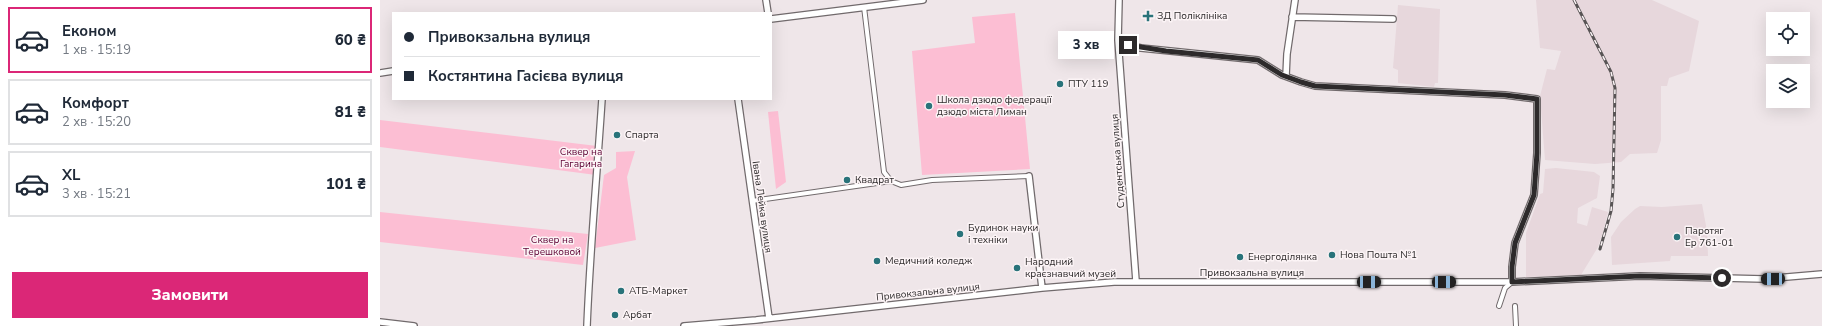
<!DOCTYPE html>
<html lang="uk">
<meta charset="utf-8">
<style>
body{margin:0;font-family:"Nunito Sans",sans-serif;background:#f6f6f7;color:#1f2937;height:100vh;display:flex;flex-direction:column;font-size:15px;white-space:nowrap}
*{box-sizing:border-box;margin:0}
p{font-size:13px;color:#747a83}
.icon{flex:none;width:22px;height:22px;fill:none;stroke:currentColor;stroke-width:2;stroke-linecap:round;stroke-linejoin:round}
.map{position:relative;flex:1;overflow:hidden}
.sheet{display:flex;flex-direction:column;background:#fff;width:380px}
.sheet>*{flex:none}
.guide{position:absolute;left:12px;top:12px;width:380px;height:88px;border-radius:0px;box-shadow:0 4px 16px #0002;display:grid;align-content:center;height:88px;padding:0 12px;background:#fff}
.buttons{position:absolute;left:1386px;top:12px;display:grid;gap:8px}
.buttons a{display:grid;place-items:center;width:44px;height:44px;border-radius:0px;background:#fff;box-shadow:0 4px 16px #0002;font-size:20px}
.end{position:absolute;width:18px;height:18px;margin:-9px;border:5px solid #2d2a2b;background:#fff;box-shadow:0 0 0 2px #fff}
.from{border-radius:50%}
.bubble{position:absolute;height:28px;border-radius:0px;background:#fff;box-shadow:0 4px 16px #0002;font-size:13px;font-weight:800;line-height:28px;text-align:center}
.car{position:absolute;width:12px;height:24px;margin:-12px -6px;border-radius:5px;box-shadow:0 0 3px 1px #0007;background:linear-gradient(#222 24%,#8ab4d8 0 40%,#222 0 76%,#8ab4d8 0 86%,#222 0)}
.guide b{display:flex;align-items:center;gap:14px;height:38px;font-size:15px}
.guide b+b{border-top:1px solid #e0e1e3}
.guide i{width:10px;height:10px;background:#1f2937}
ul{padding:7px 0 0;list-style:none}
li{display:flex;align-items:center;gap:12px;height:66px;margin:0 8px 6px;padding:0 4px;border:2px solid #e0e1e3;border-radius:0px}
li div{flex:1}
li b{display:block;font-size:15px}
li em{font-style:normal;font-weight:800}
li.selected{border-color:#db2777}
li>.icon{width:36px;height:36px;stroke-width:1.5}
.primary-button{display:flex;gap:8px;margin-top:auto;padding:8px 12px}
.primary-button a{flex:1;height:46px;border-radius:0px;background:#db2777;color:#fff;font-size:16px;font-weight:800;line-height:46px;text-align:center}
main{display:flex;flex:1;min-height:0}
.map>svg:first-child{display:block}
</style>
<main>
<section class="sheet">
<ul>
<li class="selected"><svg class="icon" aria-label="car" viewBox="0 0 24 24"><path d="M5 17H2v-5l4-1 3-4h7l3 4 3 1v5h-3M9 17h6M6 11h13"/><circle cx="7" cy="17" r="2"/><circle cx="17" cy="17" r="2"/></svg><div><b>Економ</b><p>1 хв · 15:19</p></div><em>60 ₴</em></li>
<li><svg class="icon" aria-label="car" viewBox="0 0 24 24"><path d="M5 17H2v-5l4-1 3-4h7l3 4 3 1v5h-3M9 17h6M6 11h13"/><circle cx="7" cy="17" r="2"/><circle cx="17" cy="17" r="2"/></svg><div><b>Комфорт</b><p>2 хв · 15:20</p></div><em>81 ₴</em></li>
<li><svg class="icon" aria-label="car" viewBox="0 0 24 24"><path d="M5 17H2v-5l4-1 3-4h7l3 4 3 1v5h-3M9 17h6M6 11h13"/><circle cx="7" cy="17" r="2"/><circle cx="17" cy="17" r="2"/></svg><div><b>XL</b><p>3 хв · 15:21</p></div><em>101 ₴</em></li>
</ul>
<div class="primary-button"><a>Замовити</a></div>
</section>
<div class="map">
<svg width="1442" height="326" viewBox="0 0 1442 326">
<rect width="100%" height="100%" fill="#efe6e9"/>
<path fill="#e7d7dc" d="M1156 0H1272L1319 21 1309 71 1289 78 1287 86H1281V140L1277 153 1250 154 1241 162 1215 164 1165 160 1160 96 1167 69 1175 70 1181 51 1160 48Z
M1018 5 1060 9 1058 83H1055L1054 87 1018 83V70L1013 68Z
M1176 168 1214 172 1220 176 1217 198 1198 208 1197 223 1207 226 1212 207 1228 212 1223 232 1218 247 1201 275 1146 277V233L1160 194 1163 193 1165 169Z
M1322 204 1327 231 1328 256H1291L1290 261 1232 265 1231 237 1241 222 1255 209 1260 206 1282 207Z"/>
<path fill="#fcbed3" d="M635 13 650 169 542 175 532 51 595 43 592 17Z
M398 111 406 182 396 189 388 112Z
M0 120 217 146 216 175 0 147Z
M255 151 247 177 256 240 215 248 224 175 236 168V152Z
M0 212 208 234 203 265 0 242Z"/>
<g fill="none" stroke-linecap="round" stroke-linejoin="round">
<defs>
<path id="pedestrian" d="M484 7 504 172 511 181
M372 201 511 181 521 185 552 180 649 176
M1119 306 1125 288 1132 282
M1135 306 1136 326"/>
<path id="minor" d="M386 0 388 13
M739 0 738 40 748 45 761 48 878 60 902 75 921 82 935 86 1125 95 1157 99V153L1154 195 1135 243 1132 267V282
M912 17 1013 19
M391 19 543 0
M738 40 756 281
M0 73 13 71
M906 76 907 54 915 0
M358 99 389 318
M649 176 662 288
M0 322 34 326
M207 326C210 250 217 175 222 99
M304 326 376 320 662 288 734 282H1132L1260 276 1384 279 1442 274"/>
</defs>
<use href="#pedestrian" stroke="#716a6c" stroke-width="6"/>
<use href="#minor" stroke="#716a6c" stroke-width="8"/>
<use href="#pedestrian" stroke="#fff" stroke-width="4"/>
<use href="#minor" stroke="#fff" stroke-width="5.5"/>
<defs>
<path id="rail" d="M1194 0 1231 72 1235 88 1233 189 1231 211 1220 249"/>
</defs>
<use href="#rail" stroke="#585455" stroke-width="3"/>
<use href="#rail" stroke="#fcf4f6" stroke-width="1.5" stroke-dasharray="4.5" stroke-linecap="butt"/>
</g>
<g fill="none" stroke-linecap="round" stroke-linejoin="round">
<path stroke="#2d2a2b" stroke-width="5" d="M748 45 786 51 878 60 902 75 921 82 935 86 1125 95 1157 99V153L1154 195 1135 243 1132 267V282L1260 276 1342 278"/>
</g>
<g fill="#29737a" stroke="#fcf4f6" stroke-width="1.5">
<path d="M766 10h4v4h4v4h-4v4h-4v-4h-4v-4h4z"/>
<circle cx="680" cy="84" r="4"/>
<circle cx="549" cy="106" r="4"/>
<circle cx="237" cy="135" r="4"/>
<circle cx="467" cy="180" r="4"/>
<circle cx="580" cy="234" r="4"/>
<circle cx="1297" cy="237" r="4"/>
<circle cx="952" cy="255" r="4"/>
<circle cx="860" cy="257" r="4"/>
<circle cx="497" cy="261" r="4"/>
<circle cx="637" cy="268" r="4"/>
<circle cx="241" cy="291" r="4"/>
<circle cx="235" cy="315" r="4"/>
</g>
<g text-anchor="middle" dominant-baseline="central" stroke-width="3" stroke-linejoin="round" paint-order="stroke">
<g font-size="10" fill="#2d2a2b" stroke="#fcf4f6" text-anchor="start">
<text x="777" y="16">ЗД Поліклініка</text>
<text x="688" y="84">ПТУ 119</text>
<text x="557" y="100">Школа дзюдо федерації<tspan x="557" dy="12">дзюдо міста Лиман</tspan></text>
<text x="245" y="135">Спарта</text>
<text x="475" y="180">Квадрат</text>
<text x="588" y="228">Будинок науки<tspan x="588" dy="12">і техніки</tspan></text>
<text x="1305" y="231">Паротяг<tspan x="1305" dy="12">Ер 761-01</tspan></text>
<text x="960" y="255">Нова Пошта №1</text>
<text x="868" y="257">Енергоділянка</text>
<text x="505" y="261">Медичний коледж</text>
<text x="645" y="262">Народний<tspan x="645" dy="12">краєзнавчий музей</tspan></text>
<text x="249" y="291">АТБ-Маркет</text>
<text x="243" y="315">Арбат</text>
</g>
<g font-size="10" fill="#5e0234" stroke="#fcf4f6">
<text x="201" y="152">Сквер на<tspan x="201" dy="12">Гагарина</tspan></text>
<text x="172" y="240">Сквер на<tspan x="172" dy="12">Терешковой</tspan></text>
</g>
<g font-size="10" fill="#2d2a2b" stroke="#fcf4f6">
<text transform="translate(738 161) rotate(-94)">Студентська вулиця</text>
<text transform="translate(382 207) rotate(82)">Івана Лейка вулиця</text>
<text x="872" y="273">Привокзальна вулиця</text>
<text transform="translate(548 292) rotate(-6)">Привокзальна вулиця</text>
</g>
</g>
</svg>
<div class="buttons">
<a><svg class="icon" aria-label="locate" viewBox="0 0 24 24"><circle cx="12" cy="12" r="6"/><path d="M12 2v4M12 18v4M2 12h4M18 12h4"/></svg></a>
<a><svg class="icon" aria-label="layers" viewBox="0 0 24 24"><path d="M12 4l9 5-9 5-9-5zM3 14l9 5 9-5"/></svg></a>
</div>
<i class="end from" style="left:1342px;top:278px"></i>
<i class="end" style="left:748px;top:45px"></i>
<div class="bubble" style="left:678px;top:31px;width:56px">3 хв</div>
<i class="car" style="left:1393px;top:279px;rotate:269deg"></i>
<i class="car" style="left:989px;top:282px;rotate:90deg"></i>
<i class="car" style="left:1064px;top:282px;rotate:90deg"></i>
<div class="guide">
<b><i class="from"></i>Привокзальна вулиця</b>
<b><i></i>Костянтина Гасієва вулиця</b>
</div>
</div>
</main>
